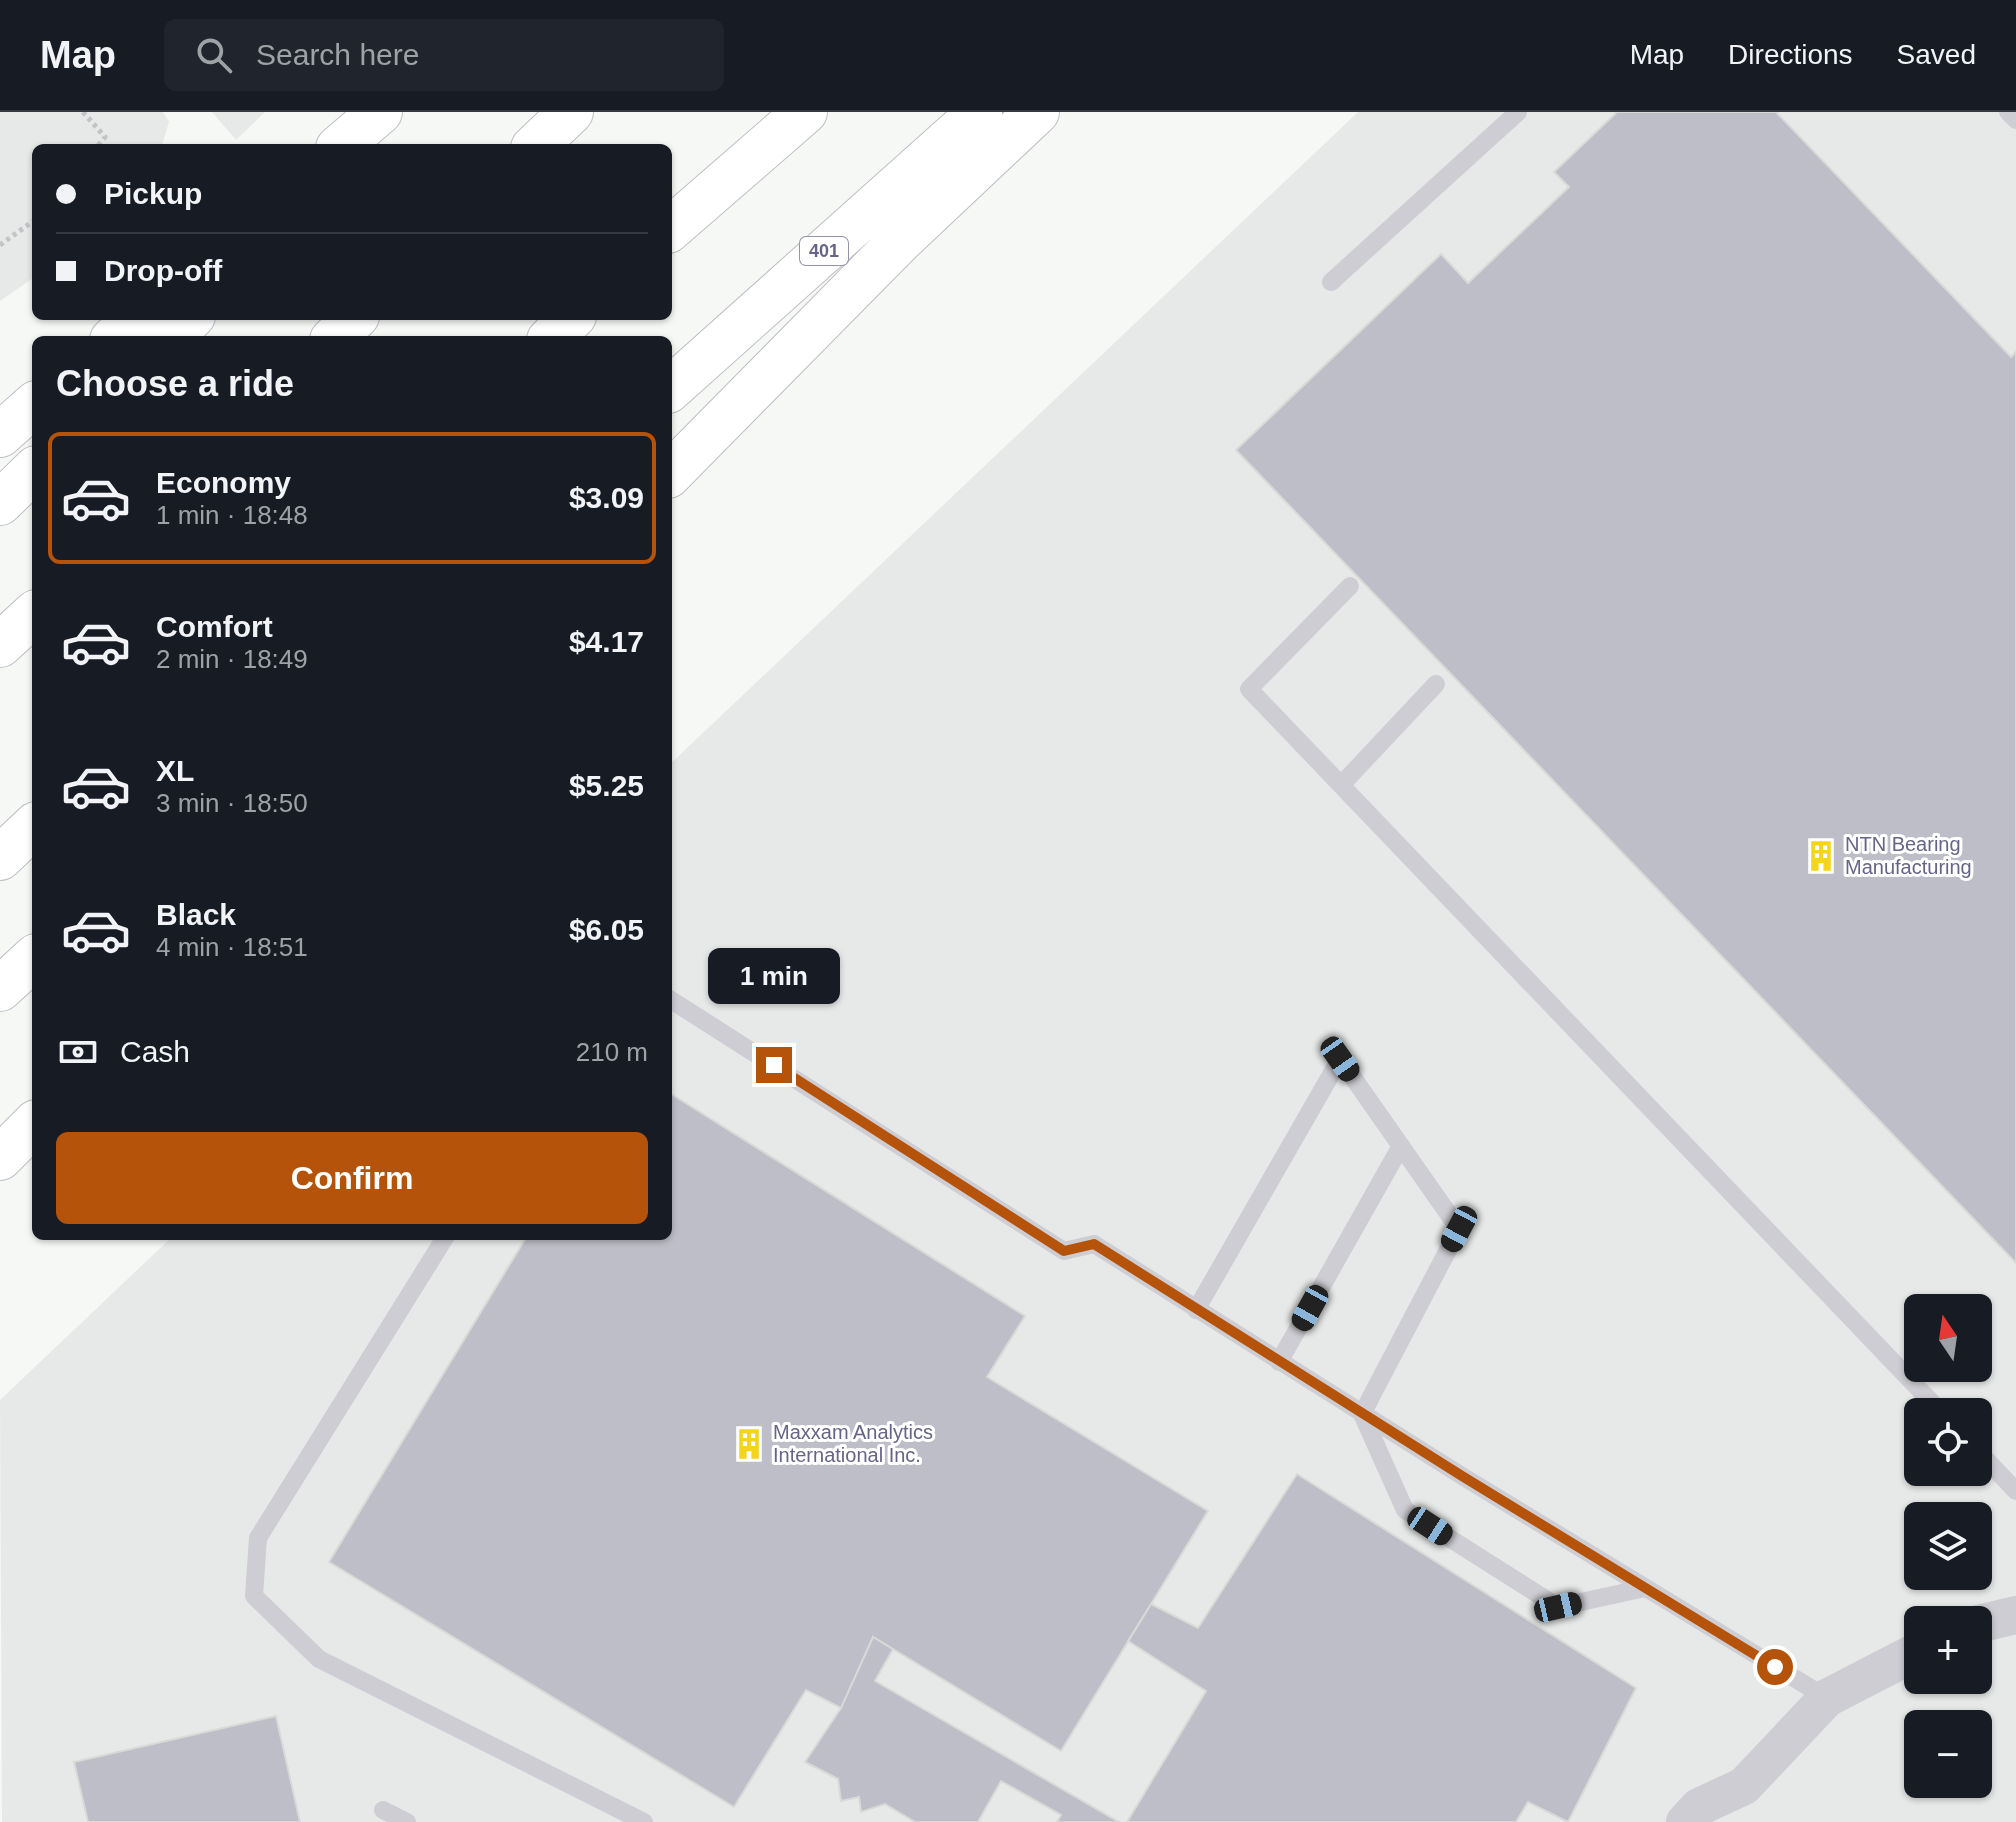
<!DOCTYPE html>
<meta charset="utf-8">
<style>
body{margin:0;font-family:Helvetica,sans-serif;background:#20242c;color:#f1f3f6;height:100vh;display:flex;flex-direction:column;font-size:30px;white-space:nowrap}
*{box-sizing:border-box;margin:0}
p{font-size:26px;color:#9ea1a6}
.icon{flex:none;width:44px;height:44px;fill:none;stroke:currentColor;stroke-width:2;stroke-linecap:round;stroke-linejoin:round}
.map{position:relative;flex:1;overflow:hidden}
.details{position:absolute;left:32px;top:224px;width:640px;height:904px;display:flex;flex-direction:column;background:#171b24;border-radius:12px;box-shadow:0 2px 6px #0004}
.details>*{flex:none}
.banner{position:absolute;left:32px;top:32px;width:640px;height:176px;border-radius:12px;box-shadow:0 2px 6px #0004;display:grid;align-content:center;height:176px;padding:0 24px;background:#171b24}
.needle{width:52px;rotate:347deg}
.tools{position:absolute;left:1904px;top:1182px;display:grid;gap:16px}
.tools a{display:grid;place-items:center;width:88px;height:88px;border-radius:12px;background:#171b24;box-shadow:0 2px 6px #0004;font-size:40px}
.end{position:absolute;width:36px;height:36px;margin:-18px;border:10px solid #b45309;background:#fff;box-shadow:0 0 0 4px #fff}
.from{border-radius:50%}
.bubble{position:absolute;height:56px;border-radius:12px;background:#171b24;box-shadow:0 2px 6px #0004;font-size:26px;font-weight:700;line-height:56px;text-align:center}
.car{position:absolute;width:24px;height:48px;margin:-24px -12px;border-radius:10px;box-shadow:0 0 6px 2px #0007;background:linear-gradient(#222 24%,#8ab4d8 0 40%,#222 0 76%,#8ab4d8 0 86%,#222 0)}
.banner b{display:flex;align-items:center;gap:28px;height:76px;font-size:30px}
.banner b+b{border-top:2px solid #363941}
.banner i{width:20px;height:20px;background:#f1f3f6}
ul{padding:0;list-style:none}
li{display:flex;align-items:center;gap:24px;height:132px;margin:0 16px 12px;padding:0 8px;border:4px solid transparent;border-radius:12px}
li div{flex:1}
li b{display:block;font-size:30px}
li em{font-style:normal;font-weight:700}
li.on{border-color:#b45309}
li>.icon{width:72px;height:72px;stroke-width:1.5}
h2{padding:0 24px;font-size:36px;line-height:96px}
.pay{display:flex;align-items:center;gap:20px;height:88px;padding:0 24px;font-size:30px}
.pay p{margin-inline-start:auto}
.cta{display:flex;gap:16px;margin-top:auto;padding:16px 24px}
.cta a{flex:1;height:92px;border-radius:12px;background:#b45309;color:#fff;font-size:32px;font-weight:700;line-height:92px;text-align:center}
header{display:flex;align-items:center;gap:48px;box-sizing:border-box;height:112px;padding:0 40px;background:#171b24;border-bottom:2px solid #363941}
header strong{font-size:38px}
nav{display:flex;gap:44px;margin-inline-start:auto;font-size:28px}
.search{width:560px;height:72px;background:#20242c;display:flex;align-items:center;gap:20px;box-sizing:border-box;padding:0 28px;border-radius:12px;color:#9ea1a6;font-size:30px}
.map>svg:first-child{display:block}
</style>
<header>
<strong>Map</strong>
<div class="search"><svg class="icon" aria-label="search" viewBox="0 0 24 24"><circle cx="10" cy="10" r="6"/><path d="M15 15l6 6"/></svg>Search here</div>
<nav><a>Map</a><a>Directions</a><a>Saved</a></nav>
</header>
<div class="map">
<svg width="2016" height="1710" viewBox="0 0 2016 1710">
<rect width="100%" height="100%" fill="#f6f8f5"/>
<path fill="#e7e9e8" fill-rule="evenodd" d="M0 0H163L169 10 161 36H36V164L0 189Z
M212 0H265L236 28Z
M1358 0H2016V1710H2L0 1288 173 1124H668V654ZM1918 1196H1978V1256H1918ZM1918 1300H1978V1360H1918ZM1918 1404H1978V1464H1918ZM1918 1508H1978V1568H1918ZM1918 1612H1978V1672H1918Z"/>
<path fill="#bebec8" stroke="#d8dad7" stroke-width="2" d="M1617 0H1776L2011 245 2016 240V1151L1236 338 1441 142 1468 171 1569 75 1554 60Z
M668 980 1025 1204 987 1265 1208 1399 1061 1639 873 1525 841 1596 806 1578 734 1695 329 1450 527 1124H668Z
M1297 1362 1636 1576 1568 1710 1528 1690 1516 1710H1127L1206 1579 1128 1529 1151 1492 1198 1516Z
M873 1525 893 1537 875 1569 1119 1710H1057L1061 1703 1001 1669 978 1710H915L885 1692 861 1700 859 1685 841 1689 838 1667 805 1650 841 1596Z
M276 1604 300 1710H88L74 1650Z"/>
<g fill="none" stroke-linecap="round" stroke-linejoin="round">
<defs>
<path id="motorway" d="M338 36 380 0
M533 36 571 0
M668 119 805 0
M112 228 140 204
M168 228 193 204
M332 228 357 204
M549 228 574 204
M668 279 980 0
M0 323 36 291
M668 364 899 130 1037 0
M0 391 36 356
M0 533 36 500
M0 746 36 712
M0 877 36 844
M0 1046 36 1010"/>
</defs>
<use href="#motorway" stroke="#bfbec3" stroke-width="46"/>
<path stroke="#c4c3c7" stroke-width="5" stroke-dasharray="4 4" stroke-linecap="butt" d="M83 0 105 25 96 36
M0 133 36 107"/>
<path stroke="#cdcdd3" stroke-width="18" d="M2008 0 2016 8
M1331 170 1518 0
M1350 474 1249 577 1941 1300
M1343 671 1436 572
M668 886 1064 1139 1094 1132 1462 1364 1827 1586
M446 1124 258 1426 254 1484 319 1547 644 1710
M1196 1198 1340 947 1459 1117 1362 1302 1405 1398 1558 1495 1645 1476
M1279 1250 1401 1034
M1978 1339 2016 1379
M383 1698 407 1710"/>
<path stroke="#cdcdd3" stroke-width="38" d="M1978 1512 2016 1503
M1685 1710 1699 1695 1744 1674 1827 1586 1918 1539"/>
<use href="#motorway" stroke="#fff" stroke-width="44"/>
</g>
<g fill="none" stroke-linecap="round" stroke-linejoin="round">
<path stroke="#b45309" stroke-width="10" d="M774 953 1064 1139 1094 1132 1462 1364 1775 1555"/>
</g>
<defs>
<symbol id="building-bare" viewBox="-9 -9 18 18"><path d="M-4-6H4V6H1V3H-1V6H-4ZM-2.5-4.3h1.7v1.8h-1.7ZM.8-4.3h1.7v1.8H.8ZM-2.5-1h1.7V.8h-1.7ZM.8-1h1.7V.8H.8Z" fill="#f5d519" stroke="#fff" stroke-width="2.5" paint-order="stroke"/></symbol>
</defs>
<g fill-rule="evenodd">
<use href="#building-bare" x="1799" y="722" width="44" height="44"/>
<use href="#building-bare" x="727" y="1310" width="44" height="44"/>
</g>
<g text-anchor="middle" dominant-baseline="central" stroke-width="6" stroke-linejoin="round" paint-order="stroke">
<rect fill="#fff" stroke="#9592ac" stroke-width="2" x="800" y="125" width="48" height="28" rx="6"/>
<g font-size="18" font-weight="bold" fill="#676489">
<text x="824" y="139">401</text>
</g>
<g font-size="20" fill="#676489" stroke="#fff" text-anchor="start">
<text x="1845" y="732">NTN Bearing<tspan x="1845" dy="23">Manufacturing</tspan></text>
<text x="773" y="1320">Maxxam Analytics<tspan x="773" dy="23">International Inc.</tspan></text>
</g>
</g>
</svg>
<div class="tools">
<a><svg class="needle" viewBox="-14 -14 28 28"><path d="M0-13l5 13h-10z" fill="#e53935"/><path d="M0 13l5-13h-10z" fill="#9ea1a6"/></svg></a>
<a><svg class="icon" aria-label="locate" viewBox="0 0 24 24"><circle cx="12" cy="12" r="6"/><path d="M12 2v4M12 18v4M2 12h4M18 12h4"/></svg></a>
<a><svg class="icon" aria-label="layers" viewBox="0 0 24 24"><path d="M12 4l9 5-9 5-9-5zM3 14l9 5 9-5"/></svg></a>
<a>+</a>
<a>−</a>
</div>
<i class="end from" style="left:1775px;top:1555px"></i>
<i class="end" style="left:774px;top:953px"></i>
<div class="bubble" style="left:708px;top:836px;width:132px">1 min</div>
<i class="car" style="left:1340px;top:947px;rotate:145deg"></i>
<i class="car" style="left:1459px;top:1117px;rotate:208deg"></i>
<i class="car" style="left:1310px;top:1196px;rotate:209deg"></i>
<i class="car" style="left:1430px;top:1414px;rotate:123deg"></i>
<i class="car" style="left:1558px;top:1495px;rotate:77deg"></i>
<div class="banner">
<b><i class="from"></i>Pickup</b>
<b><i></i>Drop-off</b>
</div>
<section class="details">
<h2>Choose a ride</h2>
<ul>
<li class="on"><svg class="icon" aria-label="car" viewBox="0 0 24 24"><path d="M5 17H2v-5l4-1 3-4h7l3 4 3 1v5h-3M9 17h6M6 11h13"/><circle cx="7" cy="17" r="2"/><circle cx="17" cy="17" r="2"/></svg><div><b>Economy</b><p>1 min · 18:48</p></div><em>$3.09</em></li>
<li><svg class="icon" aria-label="car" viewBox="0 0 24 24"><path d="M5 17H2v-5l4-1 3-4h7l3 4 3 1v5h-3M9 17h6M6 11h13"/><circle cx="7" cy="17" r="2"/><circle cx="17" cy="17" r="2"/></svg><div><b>Comfort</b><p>2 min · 18:49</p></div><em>$4.17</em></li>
<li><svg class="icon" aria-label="car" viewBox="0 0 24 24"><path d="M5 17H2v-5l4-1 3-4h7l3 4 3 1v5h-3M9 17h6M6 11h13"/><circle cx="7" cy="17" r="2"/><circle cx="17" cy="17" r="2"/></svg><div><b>XL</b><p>3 min · 18:50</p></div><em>$5.25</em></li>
<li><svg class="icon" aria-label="car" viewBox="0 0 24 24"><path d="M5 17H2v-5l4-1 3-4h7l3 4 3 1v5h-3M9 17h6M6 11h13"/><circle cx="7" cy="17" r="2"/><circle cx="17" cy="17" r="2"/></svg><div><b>Black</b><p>4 min · 18:51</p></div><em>$6.05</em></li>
</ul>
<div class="pay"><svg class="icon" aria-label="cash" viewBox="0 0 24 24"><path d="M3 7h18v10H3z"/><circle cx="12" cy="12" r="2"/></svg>Cash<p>210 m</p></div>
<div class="cta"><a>Confirm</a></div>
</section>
</div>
